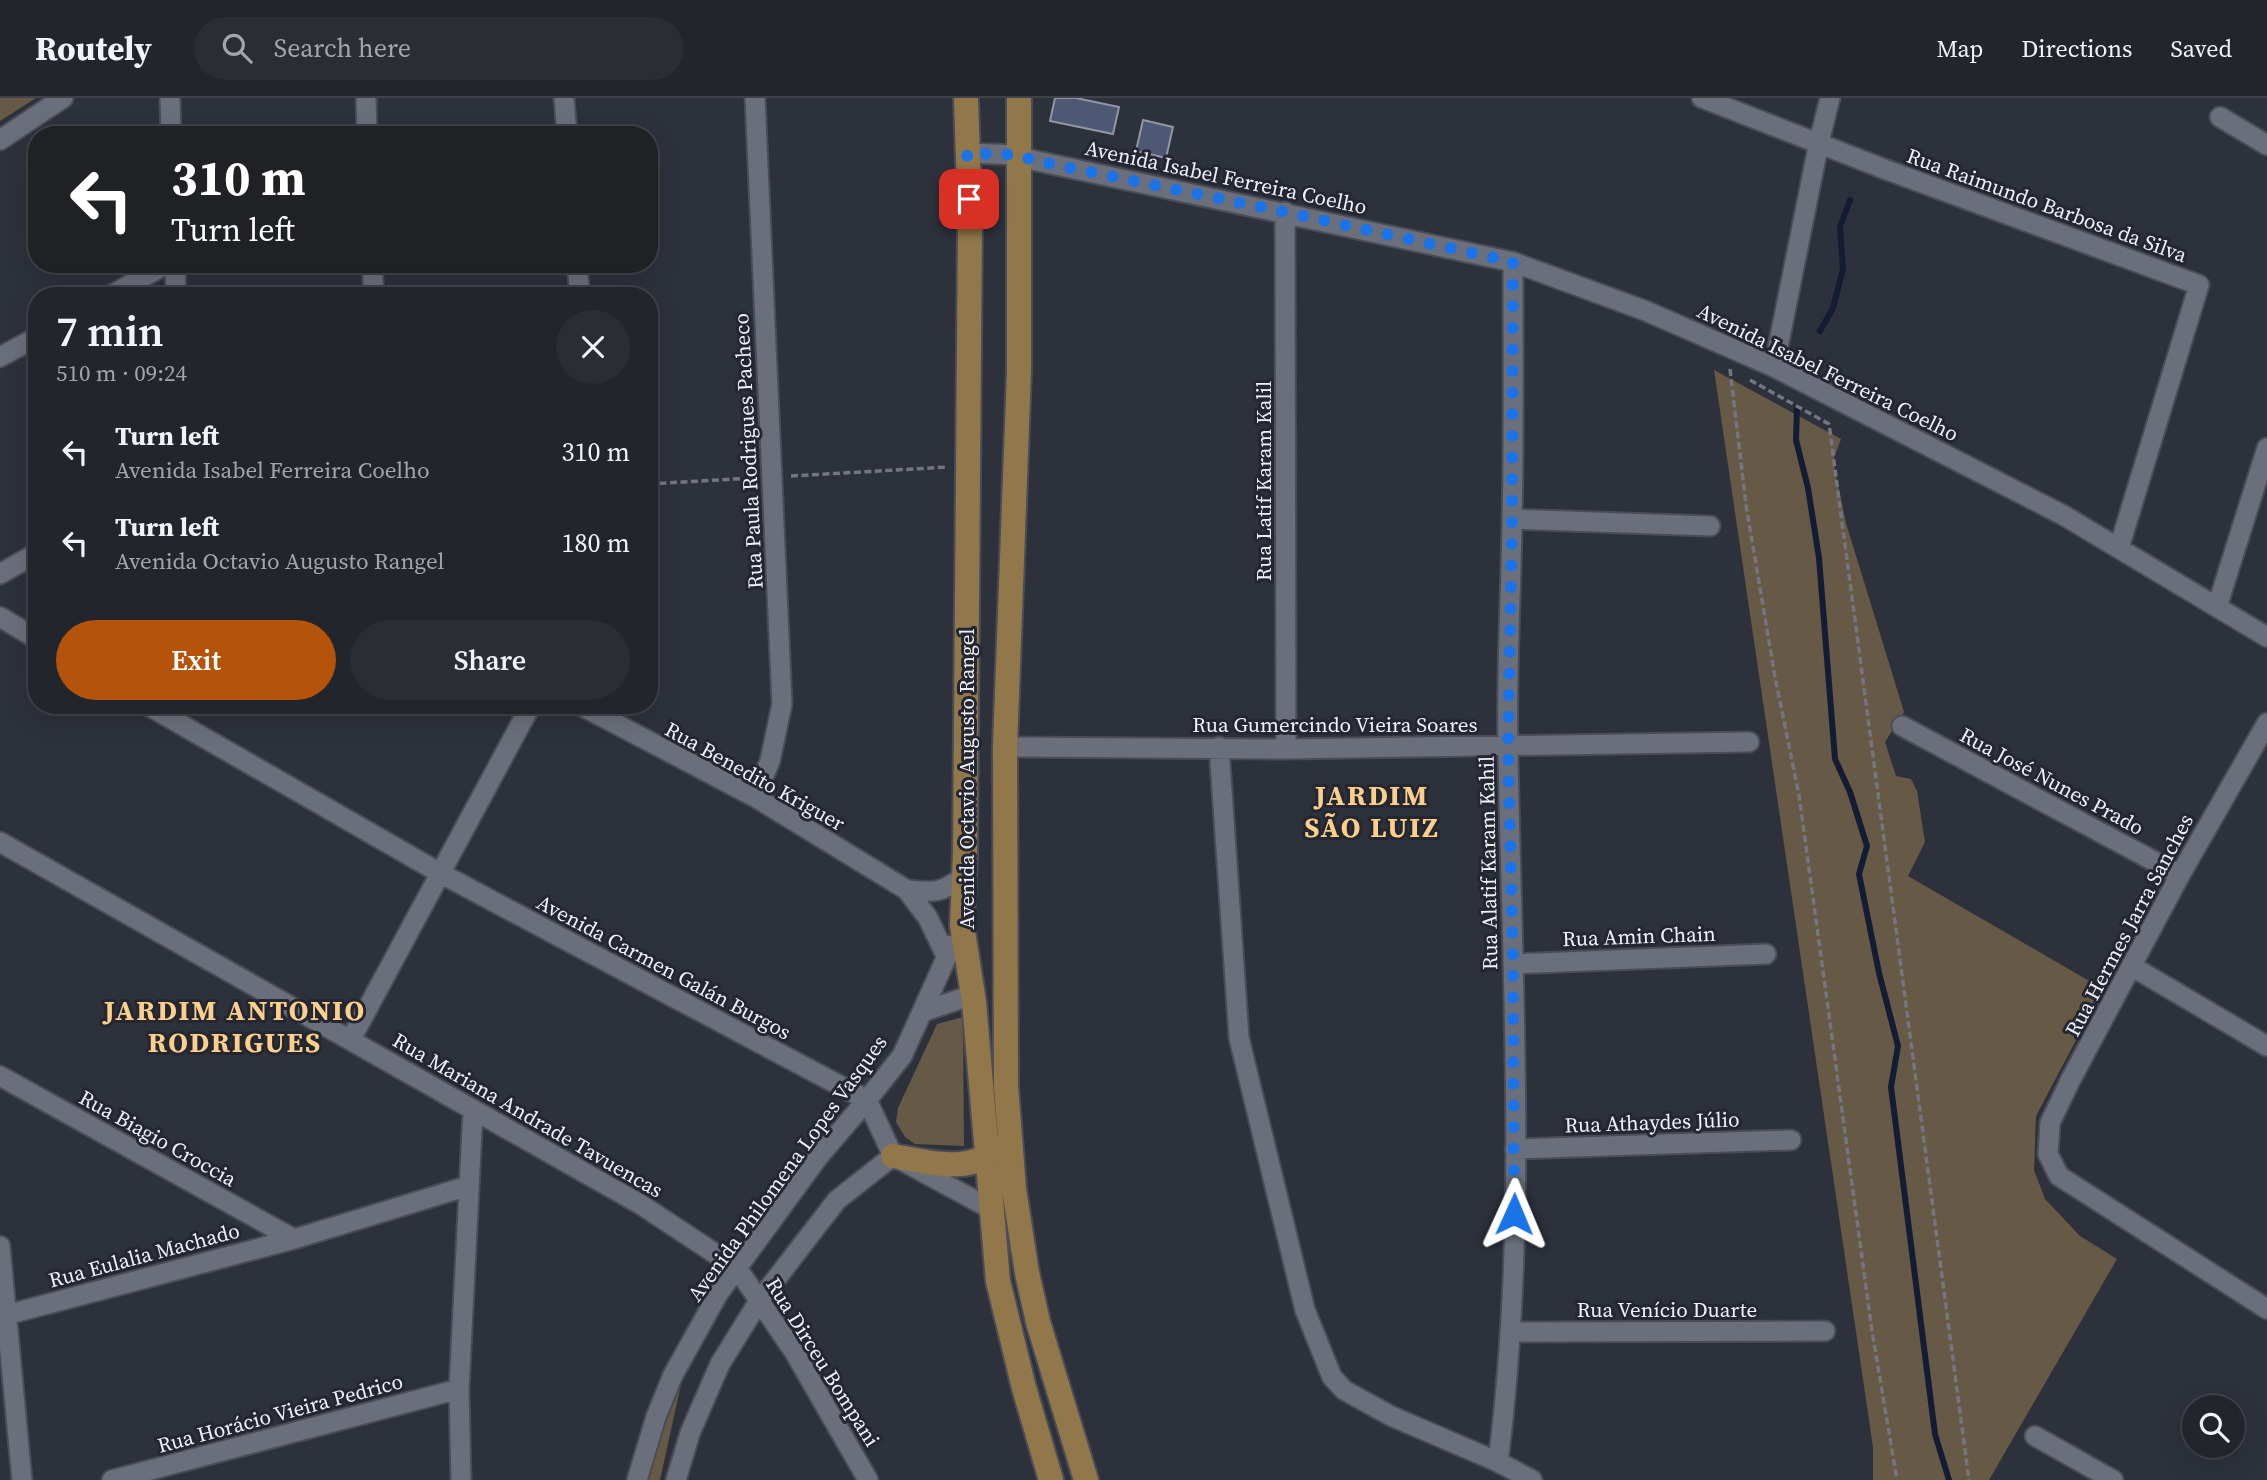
<!DOCTYPE html>
<html lang="en">
<head>
<meta charset="utf-8">
<style>
	:root { --surface:#22252c; --page:#2a2d34; --text:#f1f3f6; --muted:#a2a5a9; --line:#3f4248; --accent:#b45309 }
	body { margin:0; font-family:"Source Serif 4",serif; background:var(--page); color:var(--text); height:100vh; display:flex; flex-direction:column; font-size:26px; white-space:nowrap }
	* { box-sizing:border-box; margin:0 }
	p { font-size:23px; color:var(--muted) }
	.icon { flex:none; width:38px; height:38px; fill:none; stroke:currentColor; stroke-width:2; stroke-linecap:round; stroke-linejoin:round }
	.map { position:relative; flex:1; overflow:hidden }
	.side { position:absolute; left:28px; top:189px; width:630px; height:427px; display:flex; flex-direction:column; background:var(--surface); border-radius:28px; box-shadow:0 7px 28px #0002,0 0 0 2px var(--line) }
	.side>* { flex:none }
	.guide { position:absolute; left:28px; top:28px; width:630px; height:147px; border-radius:28px; box-shadow:0 7px 28px #0002,0 0 0 2px var(--line); background:#202124; color:#fff; overflow:hidden }
	.buttons { position:absolute; left:2182px; top:1297px; display:grid; gap:14px }
	.buttons a { display:grid; place-items:center; width:63px; height:63px; border-radius:50%; background:var(--surface); box-shadow:0 7px 28px #0002,0 0 0 2px var(--line); font-size:35px }
	.pin { position:absolute; display:grid; place-items:center; width:60px; height:60px; color:#fff; margin:-30px; border-radius:14px; box-shadow:0 4px 10px #0006 }
	.me { position:absolute; width:77px; margin:-38px; rotate:1deg; stroke-linejoin:round; filter:drop-shadow(0 0 5px #0008) }
	.turn { display:flex; align-items:center; gap:24px; height:147px; padding:0 28px; font-size:32px }
	.turn .icon { width:91px; height:91px; stroke-width:2.5 }
	.turn b { display:block; font-size:49px; line-height:60px }
	.round { display:grid; place-items:center; flex:none; width:74px; height:74px; border-radius:37px; background:var(--page) }
	.head { display:flex; align-items:center; justify-content:space-between; height:119px; padding:0 28px }
	h1 { font-size:42px; font-weight:600; line-height:52px }
	.button { display:flex; gap:14px; margin-top:auto; padding:14px 28px }
	.button a { flex:1; height:80px; border-radius:42px; background:var(--accent); color:#fff; font-size:28px; font-weight:600; line-height:80px; text-align:center }
	.button a+a { background:var(--page); color:var(--text) }
	ul { padding:0; list-style:none }
	li { display:flex; align-items:center; gap:21px; height:91px; padding:0 28px }
	li div { flex:1 }
	li b { display:block; font-size:26px }
	li em { font-style:normal }
	header { display:flex; align-items:center; gap:42px; box-sizing:border-box; height:98px; padding:0 35px; background:var(--surface); border-bottom:2px solid var(--line) }
	header strong { font-size:33px }
	nav { display:flex; gap:38px; margin-inline-start:auto; font-size:24px }
	.search { width:490px; height:63px; background:var(--page); display:flex; align-items:center; gap:18px; box-sizing:border-box; padding:0 24px; border-radius:38px; color:var(--muted); font-size:26px }
	.map>svg:first-child { display:block }
	.green { fill:#665946 }
	.lines { fill:none; stroke-linecap:round; stroke-linejoin:round }
	.stream { stroke:#141c34; stroke-width:6 }
	.building { fill:#4d5875; stroke:#9297a3; stroke-width:2 }
	.minor-casing { stroke:#4a4d55; stroke-width:23 }
	.major-casing { stroke:#4a4d55; stroke-width:28 }
	.path { stroke:#73767f; stroke-width:3.5; stroke-dasharray:7 3.5; stroke-linecap:butt }
	.minor { stroke:#6b6f7b; stroke-width:19 }
	.major { stroke:#91774a; stroke-width:24 }
	.route { stroke:#1a73e8; stroke-width:12; stroke-dasharray:0 21.6 }
	.labels { text-anchor:middle; dominant-baseline:central; stroke-width:6; stroke-linejoin:round; paint-order:stroke }
	.street-label { font-size:21px; fill:#eff1f8; stroke:#242731 }
	.district-label { font-size:28px; font-weight:bold; letter-spacing:2px; fill:#fcd08b; stroke:#242731 }
</style>
</head>
<body>
<header>
<strong>Routely</strong>
<div class="search"><svg class="icon" aria-label="search" viewBox="0 0 24 24"><circle cx="10" cy="10" r="6"/><path d="M15 15l6 6"/></svg>Search here</div>
<nav><a>Map</a><a>Directions</a><a>Saved</a></nav>
</header>
<div class="map">
<svg width="2267" height="1382" viewBox="0 0 2267 1382">
	<rect width="100%" height="100%" fill="#2d313b"/>
	<!-- green -->
	<path class="green" d="M0,0H36L0,23Z
		M1714,272L1841,341L1833,363L1846,425L1904,614L1885,644L1896,678L1911,681L1917,693L1925,744L1908,778L2103,891L2036,1018L2034,1072L2045,1101L2080,1138L2117,1161L1989,1382H1873V1349Z
		M963,919L964,1048L915,1046L905,1039L896,1024L898,1010L937,926Z
		M681,1286L660,1382H648L658,1344Z"/>
	<g class="lines">
		<!-- stream -->
		<path class="stream" d="M1820,233L1833,210L1843,171L1840,129L1850,102
			M1797,309L1796,342L1808,390L1819,460L1835,661L1850,694L1867,748L1859,776L1879,875L1898,948L1891,989L1935,1336L1949,1382"/>
	</g>
	<!-- building -->
	<path class="building" d="M1055,0H1076L1119,9L1113,36L1050,23Z
		M1143,22L1173,29L1166,60L1136,53Z"/>
	<g class="lines">
		<defs>
			<path id="minor" d="M170,0L171,37
				M366,0L367,37
				M564,0L567,37
				M755,0L782,606L770,663L755,699
				M1702,0L1887,72L2199,187L2119,450
				M2220,19L2267,47
				M0,42L63,0
				M967,55L1019,57L1032,62L1513,164L1646,213L1774,269L2063,417L2267,539
				M1285,114L1286,651
				M175,166L176,198
				M372,166L374,198
				M577,166L580,198
				M110,198L166,166
				M0,259L37,239
				M1774,269L1819,44L1830,0
				M1512,421L1710,428
				M0,476L37,455
				M2217,509L2267,350
				M0,519L37,541
				M147,607L440,775L867,1002L893,1058
				M580,607L755,699L907,792
				M2267,625L2180,777L2070,983L2050,1025L2048,1056L2059,1078L2267,1211
				M1902,628L2180,777
				M1005,649L1286,651L1749,644
				M1219,649L1239,940L1305,1212L1332,1279L1344,1292L1391,1318L1498,1364L1532,1382
				M0,744L640,1106L737,1170L795,1255L868,1382
				M946,858L928,820L907,792C934,795 942,795 964,778
				M1513,866L1766,856
				M2133,869L2267,948
				M922,914L952,847
				M351,941L531,607
				M0,978L294,1141
				M1515,1051L1791,1042
				M0,1148L22,1382
				M6,1217L294,1141L468,1088
				M1510,1234L1825,1233
				M2035,1338L2113,1382
				M1498,1364C1528,1129 1512,889 1508,653C1506,577 1511,500 1512,424C1514,337 1513,251 1513,164
				M112,1382L459,1291
				M461,1382L459,1291L473,1012
				M637,1382L656,1319L673,1277L718,1196L819,1058L867,1002L902,958L922,914L966,899L974,904
				M676,1382L690,1335L720,1266L759,1203L837,1102L893,1058L991,1111"/>
			<path id="major" d="M966,0L970,124L965,756L962,827L974,904L998,1183L1024,1290L1051,1382
				M1019,0V273L1005,649L1006,988L1014,1091L1027,1175L1038,1224L1086,1382
				M893,1058C926,1063 972,1078 996,1049"/>
		</defs>
		<!-- minor casing -->
		<use href="#minor" class="minor-casing"/>
		<!-- major casing -->
		<use href="#major" class="major-casing"/>
		<!-- path -->
		<path class="path" d="M1730,271L1746,407L1775,579L1799,697L1872,1233L1897,1382
			M1750,282L1829,326L1969,1382
			M791,378L948,369
			M649,386L752,380"/>
		<!-- minor -->
		<use href="#minor" class="minor"/>
		<!-- major -->
		<use href="#major" class="major"/>
	</g>
	<g class="lines">
		<!-- route -->
		<path class="route" d="M969,101L967,55L1019,57L1032,62L1285,114L1513,164L1512,421L1508,649L1513,866L1514,1116"/>
	</g>
	<g class="labels">
		<!-- street labels -->
		<g class="street-label">
			<text transform="translate(1226 79) rotate(12)">Avenida Isabel Ferreira Coelho</text>
			<text transform="translate(2047 107) rotate(20)">Rua Raimundo Barbosa da Silva</text>
			<text transform="translate(1828 274) rotate(26)">Avenida Isabel Ferreira Coelho</text>
			<text transform="translate(748 353) rotate(-93)">Rua Paula Rodrigues Pacheco</text>
			<text transform="translate(1263 383) rotate(-90)">Rua Latif Karam Kalil</text>
			<text x="1335" y="626">Rua Gumercindo Vieira Soares</text>
			<text transform="translate(755 678) rotate(29)">Rua Benedito Kriguer</text>
			<text transform="translate(966 681) rotate(-90)">Avenida Octavio Augusto Rangel</text>
			<text transform="translate(2052 683) rotate(28)">Rua José Nunes Prado</text>
			<text transform="translate(1488 765) rotate(-91)">Rua Alatif Karam Kahil</text>
			<text transform="translate(2129 827) rotate(-62)">Rua Hermes Jarra Sanches</text>
			<text transform="translate(1639 838) rotate(-2)">Rua Amin Chain</text>
			<text transform="translate(664 869) rotate(28)">Avenida Carmen Galán Burgos</text>
			<text transform="translate(528 1017) rotate(30)">Rua Mariana Andrade Tavuencas</text>
			<text transform="translate(1652 1024) rotate(-2)">Rua Athaydes Júlio</text>
			<text transform="translate(158 1040) rotate(29)">Rua Biagio Croccia</text>
			<text transform="translate(787 1070) rotate(-54)">Avenida Philomena Lopes Vasques</text>
			<text transform="translate(144 1157) rotate(-15)">Rua Eulalia Machado</text>
			<text x="1667" y="1211">Rua Venício Duarte</text>
			<text transform="translate(823 1264) rotate(58)">Rua Dirceu Bompani</text>
			<text transform="translate(280 1315) rotate(-15)">Rua Horácio Vieira Pedrico</text>
		</g>
		<!-- district labels -->
		<g class="district-label">
			<text x="1372" y="697">JARDIM<tspan x="1372" dy="32">SÃO LUIZ</tspan></text>
			<text x="235" y="912">JARDIM ANTONIO<tspan x="235" dy="32">RODRIGUES</tspan></text>
		</g>
	</g>
</svg>
<div class="buttons">
<a><svg class="icon" aria-label="search" viewBox="0 0 24 24"><circle cx="10" cy="10" r="6"/><path d="M15 15l6 6"/></svg></a>
</div>
<div class="pin" style="left:969px;top:101px;background:#d93025"><svg class="icon" aria-label="arrive" viewBox="0 0 24 24"><path d="M6 21V4h12l-3 4 3 4H6"/></svg></div>
<svg class="me" style="left:1514px;top:1116px" viewBox="-20 -20 40 40"><path d="M0-17L14 15 0 8-14 15z" fill="#1a73e8" stroke="#fff" stroke-width="4"/></svg>
<div class="guide">
<div class="turn"><svg class="icon" aria-label="left" viewBox="0 0 24 24"><path d="M17 20v-9H6M10 6l-5 5 5 5"/></svg><div><b>310 m</b>Turn left</div></div>
</div>
<section class="side">
<div class="head"><div><h1>7 min</h1><p>510 m · 09:24</p></div><a class="round"><svg class="icon" aria-label="close" viewBox="0 0 24 24"><path d="M6 6l12 12M18 6L6 18"/></svg></a></div>
<ul>
<li><svg class="icon" aria-label="left" viewBox="0 0 24 24"><path d="M17 20v-9H6M10 6l-5 5 5 5"/></svg><div><b>Turn left</b><p>Avenida Isabel Ferreira Coelho</p></div><em>310 m</em></li>
<li><svg class="icon" aria-label="left" viewBox="0 0 24 24"><path d="M17 20v-9H6M10 6l-5 5 5 5"/></svg><div><b>Turn left</b><p>Avenida Octavio Augusto Rangel</p></div><em>180 m</em></li>
</ul>
<div class="button"><a>Exit</a><a>Share</a></div>
</section>
</div>
</body>
</html>
